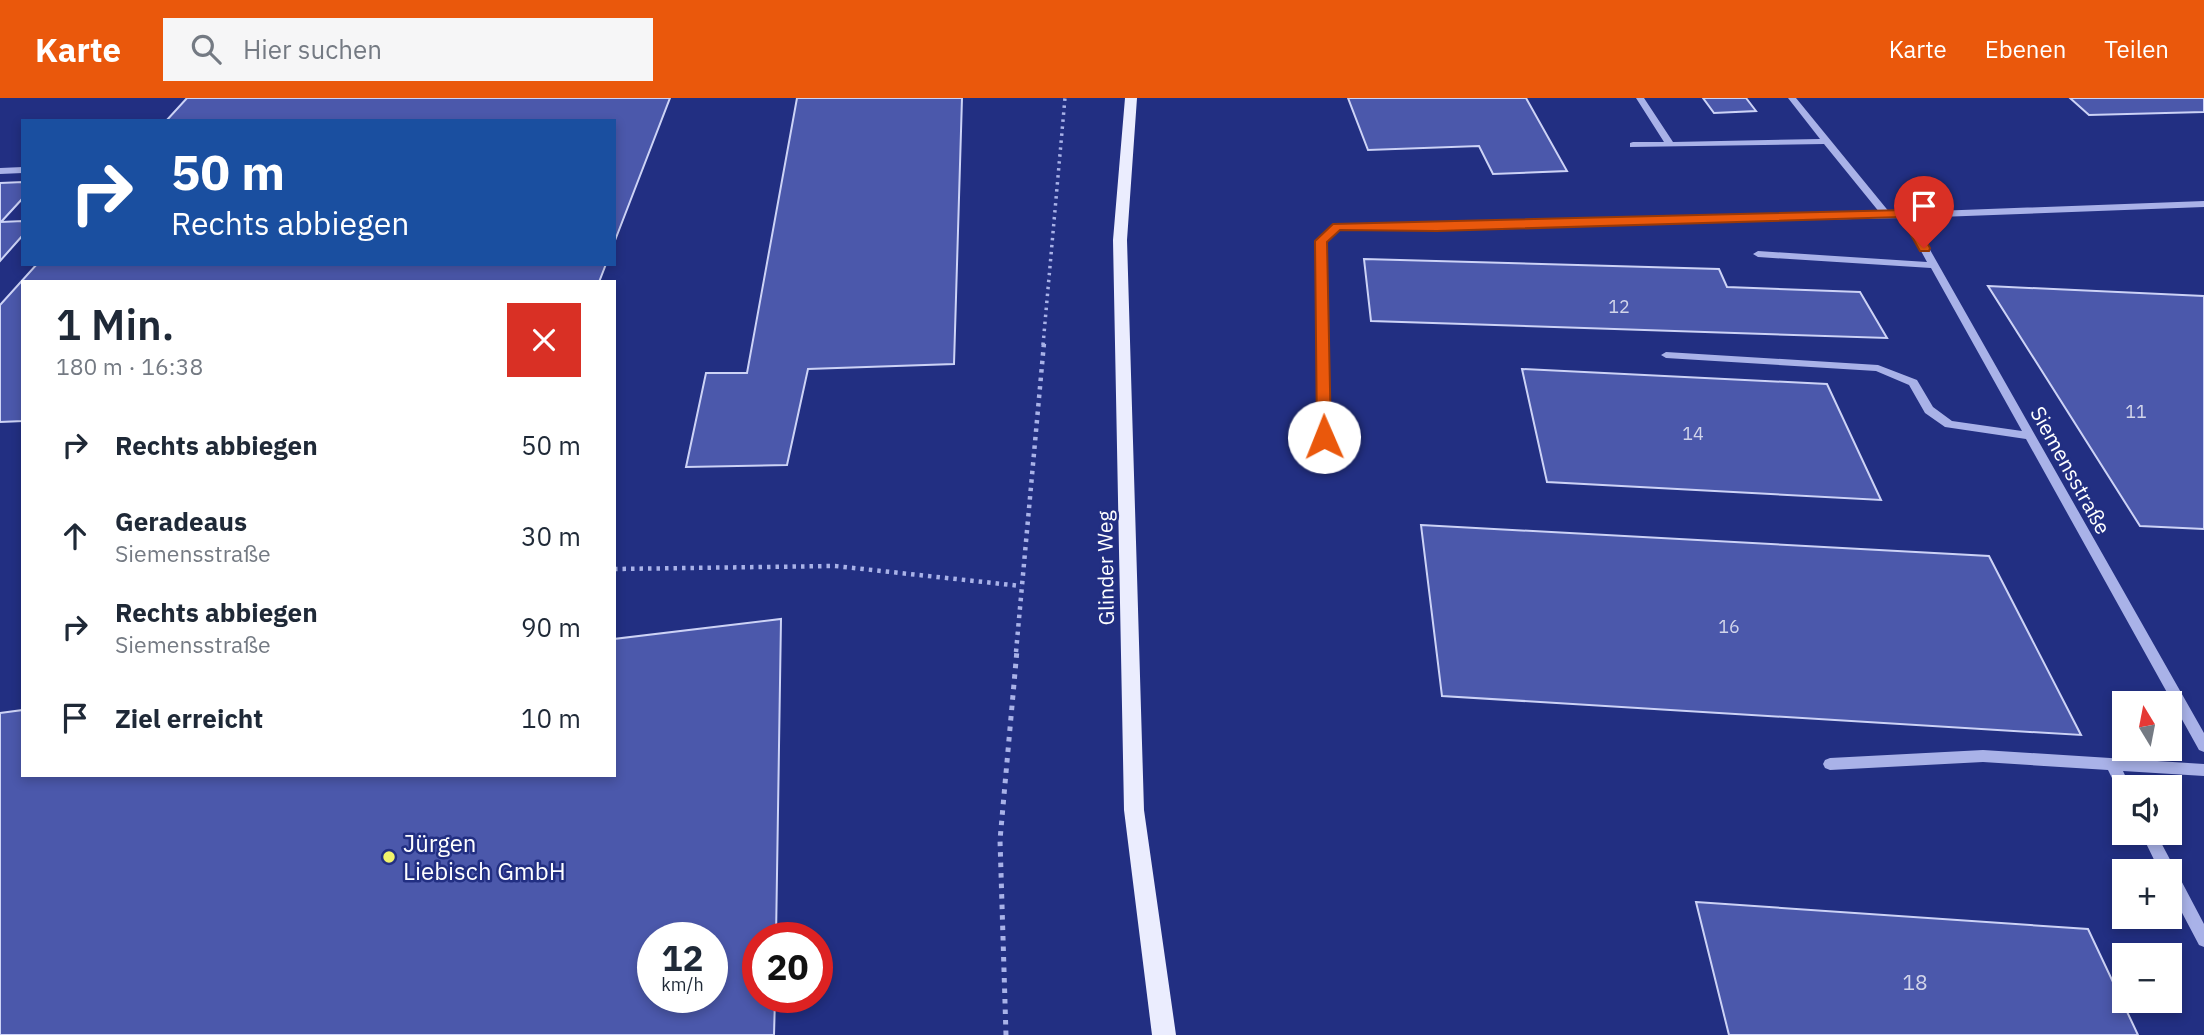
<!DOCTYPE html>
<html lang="de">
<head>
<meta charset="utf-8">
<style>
	:root { --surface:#fff; --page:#f6f6f7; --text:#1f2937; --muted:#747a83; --accent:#ea580c }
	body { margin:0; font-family:"IBM Plex Sans",sans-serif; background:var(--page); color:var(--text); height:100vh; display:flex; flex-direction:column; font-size:26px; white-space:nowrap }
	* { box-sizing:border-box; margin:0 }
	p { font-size:23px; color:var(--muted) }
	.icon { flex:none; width:38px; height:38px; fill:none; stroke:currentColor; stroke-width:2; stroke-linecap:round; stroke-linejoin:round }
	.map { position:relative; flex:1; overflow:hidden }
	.side { position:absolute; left:21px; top:182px; width:595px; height:497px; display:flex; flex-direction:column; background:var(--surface); border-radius:0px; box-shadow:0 4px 10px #0003 }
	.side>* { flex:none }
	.guide { position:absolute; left:21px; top:21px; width:595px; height:147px; border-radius:0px; box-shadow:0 4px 10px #0003; background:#1a4fa0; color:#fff; overflow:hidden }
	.needle { width:46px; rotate:350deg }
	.fabs { position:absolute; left:2112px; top:593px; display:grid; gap:14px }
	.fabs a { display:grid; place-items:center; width:70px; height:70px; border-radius:0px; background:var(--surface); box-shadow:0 4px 10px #0003; font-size:35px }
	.speed { position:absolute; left:637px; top:824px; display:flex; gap:14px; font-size:35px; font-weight:700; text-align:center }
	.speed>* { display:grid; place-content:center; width:91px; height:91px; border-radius:50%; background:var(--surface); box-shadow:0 4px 10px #0003; line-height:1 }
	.speed small { font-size:18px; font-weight:400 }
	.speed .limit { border:10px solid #d22; background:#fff; color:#111 }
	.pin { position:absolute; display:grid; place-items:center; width:60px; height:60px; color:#fff; margin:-72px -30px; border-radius:50% 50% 50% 0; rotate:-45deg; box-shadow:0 0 7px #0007 }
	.pin .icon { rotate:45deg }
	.me { position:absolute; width:77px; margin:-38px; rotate:359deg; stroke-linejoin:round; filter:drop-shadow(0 0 5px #0008) }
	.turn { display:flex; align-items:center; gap:24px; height:147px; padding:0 35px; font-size:32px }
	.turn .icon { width:91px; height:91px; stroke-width:2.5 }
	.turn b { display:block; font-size:49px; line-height:60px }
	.round { display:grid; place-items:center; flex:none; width:74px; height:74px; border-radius:0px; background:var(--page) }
	.summary { display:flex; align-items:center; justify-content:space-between; height:119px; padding:0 35px }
	h1 { font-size:42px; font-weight:600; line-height:52px }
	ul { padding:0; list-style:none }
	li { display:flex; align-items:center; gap:21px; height:91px; padding:0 35px }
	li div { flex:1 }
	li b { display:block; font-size:26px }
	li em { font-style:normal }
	header { display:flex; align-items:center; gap:42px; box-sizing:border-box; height:98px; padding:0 35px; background:var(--accent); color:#fff }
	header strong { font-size:33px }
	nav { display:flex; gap:38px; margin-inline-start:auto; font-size:24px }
	.search { width:490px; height:63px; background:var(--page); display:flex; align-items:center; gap:18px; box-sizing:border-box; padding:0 24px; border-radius:0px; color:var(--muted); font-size:26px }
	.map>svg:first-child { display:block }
	.building { fill:#4b58ab; stroke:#cdd3f6; stroke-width:2; fill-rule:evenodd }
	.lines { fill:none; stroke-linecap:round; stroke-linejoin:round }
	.path-far2 { stroke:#a9b2e8; stroke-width:3.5; stroke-dasharray:2.5 4.5; stroke-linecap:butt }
	.path-far1 { stroke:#a9b2e8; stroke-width:4.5; stroke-dasharray:3.5 5; stroke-linecap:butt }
	.path { stroke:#a9b2e8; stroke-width:5; stroke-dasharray:4.5 6; stroke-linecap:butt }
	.minor { fill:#a9b2e8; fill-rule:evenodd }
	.major { fill:#ebedfe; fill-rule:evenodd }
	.route { fill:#ea580c; stroke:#983908; stroke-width:2 }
	.poi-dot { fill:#f2f46b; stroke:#222f82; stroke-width:2.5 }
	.labels { text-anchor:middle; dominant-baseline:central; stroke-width:5; stroke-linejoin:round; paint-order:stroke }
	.number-label { font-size:18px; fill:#d2d5ea }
	.street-label { font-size:21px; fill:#fff; stroke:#222f82 }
	.near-number-label { font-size:21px; fill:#d2d5ea }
	.near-poi-label { font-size:24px; fill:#fff; stroke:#222f82; text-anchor:start }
</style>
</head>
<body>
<header>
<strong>Karte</strong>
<div class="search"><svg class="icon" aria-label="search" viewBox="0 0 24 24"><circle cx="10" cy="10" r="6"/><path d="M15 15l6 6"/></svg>Hier suchen</div>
<nav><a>Karte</a><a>Ebenen</a><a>Teilen</a></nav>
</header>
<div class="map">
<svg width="2204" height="937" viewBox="0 0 2204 937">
	<rect width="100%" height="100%" fill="#222f82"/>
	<!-- building -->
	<path class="building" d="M187,0H670L614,145V23H166Z
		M797,0H962L954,266L808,271L787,367L686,369L706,275H747Z
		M1348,0H1526L1567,73L1493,76L1479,48L1368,52Z
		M1703,0H1746L1756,13L1714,15Z
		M2070,0H2204V14L2089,17Z
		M23,84V100L1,124L23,123V137L0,163V85Z
		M1364,161L1719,171L1727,189L1860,194L1887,240L1371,223Z
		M37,166H606L599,184H23V323L0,324V207Z
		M1988,188L2204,198V431L2140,428Z
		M1522,271L1827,286L1881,402L1547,384Z
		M1421,427L1989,458L2081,637L1442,598Z
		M781,521L776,840H758V900H775L774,937H0V615L23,612V677H614V541ZM653,840H712V900H653Z
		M1696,804L2088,831L2138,937H1729Z"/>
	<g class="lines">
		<!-- path-far2 -->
		<path class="path-far2" d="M1043,247L1065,0"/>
		<!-- path-far1 -->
		<path class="path-far1" d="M614,471L835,468L1021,488
			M1016,554L1044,245"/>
		<!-- path -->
		<path class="path" d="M1006,937L1000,742L1017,552"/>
		<!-- minor -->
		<path class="minor" d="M1636,0H1644L1673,44L1820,41L1788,0H1796L1890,115H1901L1905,112L1909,114L2204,103V109L1912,120L2204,635V654L2199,652L2026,341L1945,329L1925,315L1909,287L1876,273L1666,260L1661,257L1666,254L1878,267L1917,282L1933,309L1952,323L2022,333L1931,170L1758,159L1753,156L1758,153L1927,164L1903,120L1339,131L1326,144L1330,339L1324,343L1320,342L1318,339L1316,143L1334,126L1880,115L1824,46L1630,49V45L1633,44H1664Z
			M23,69V75L0,76V70Z
			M1983,652L2204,666V678L2123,673L2131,690H2124V696L2119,694L2108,672L1983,664L1830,672L1825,670L1823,666L1825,662L1830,660Z
			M2141,735H2156L2204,826V849L2199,847L2170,792V774H2160Z"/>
		<!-- major -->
		<path class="major" d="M1125,0H1137L1127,142L1144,712L1176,937H1152L1124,712L1113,142Z"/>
	</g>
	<!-- route -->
	<path class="route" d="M1905,112L1911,116L1930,150L1929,153H1920L1901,119L1437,133L1340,132L1327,144L1331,339L1324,344L1317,339L1315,143L1333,126Z"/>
	<!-- markers -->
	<circle class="poi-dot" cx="389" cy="759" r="7"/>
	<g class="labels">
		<!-- number labels -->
		<g class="number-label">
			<text x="1619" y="208">12</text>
			<text x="2136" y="313">11</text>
			<text x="1693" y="335">14</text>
			<text x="1729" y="528">16</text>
		</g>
		<!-- street labels -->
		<g class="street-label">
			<text transform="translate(2071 372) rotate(61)">Siemensstraße</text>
			<text transform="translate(1105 470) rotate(-91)">Glinder Weg</text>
		</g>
		<!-- near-number labels -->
		<g class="near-number-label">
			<text x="1915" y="884">18</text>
		</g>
		<!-- near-poi labels -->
		<g class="near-poi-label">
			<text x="403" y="745">Jürgen<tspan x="403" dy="28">Liebisch GmbH</tspan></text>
		</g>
	</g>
</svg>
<div class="fabs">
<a><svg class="needle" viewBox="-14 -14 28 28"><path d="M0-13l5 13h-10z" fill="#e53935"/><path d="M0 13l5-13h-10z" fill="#747a83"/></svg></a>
<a><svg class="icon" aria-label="sound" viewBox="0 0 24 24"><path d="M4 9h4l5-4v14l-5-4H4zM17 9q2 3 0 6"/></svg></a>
<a>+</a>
<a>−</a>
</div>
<div class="speed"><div>12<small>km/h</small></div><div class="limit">20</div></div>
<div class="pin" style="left:1924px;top:150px;background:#d93025"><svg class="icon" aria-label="arrive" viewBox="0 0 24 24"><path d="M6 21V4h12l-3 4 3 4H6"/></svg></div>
<svg class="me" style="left:1324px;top:339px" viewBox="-20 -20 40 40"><circle r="19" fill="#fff"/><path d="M0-13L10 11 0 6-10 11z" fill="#ea580c"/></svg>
<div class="guide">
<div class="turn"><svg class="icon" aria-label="right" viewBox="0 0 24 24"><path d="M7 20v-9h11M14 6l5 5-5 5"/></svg><div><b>50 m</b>Rechts abbiegen</div></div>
</div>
<section class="side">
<div class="summary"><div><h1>1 Min.</h1><p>180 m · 16:38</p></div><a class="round" style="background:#d93025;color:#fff"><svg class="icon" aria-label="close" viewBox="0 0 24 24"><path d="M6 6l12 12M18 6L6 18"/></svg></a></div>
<ul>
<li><svg class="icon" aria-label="right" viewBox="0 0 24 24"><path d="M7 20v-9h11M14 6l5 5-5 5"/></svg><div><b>Rechts abbiegen</b></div><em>50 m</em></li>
<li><svg class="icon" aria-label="ahead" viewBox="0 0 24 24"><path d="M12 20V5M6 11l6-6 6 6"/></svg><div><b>Geradeaus</b><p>Siemensstraße</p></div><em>30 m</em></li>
<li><svg class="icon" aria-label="right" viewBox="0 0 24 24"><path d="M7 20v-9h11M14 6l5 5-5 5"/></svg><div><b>Rechts abbiegen</b><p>Siemensstraße</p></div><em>90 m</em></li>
<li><svg class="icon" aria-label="arrive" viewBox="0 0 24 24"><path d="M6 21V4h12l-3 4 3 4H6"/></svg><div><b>Ziel erreicht</b></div><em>10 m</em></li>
</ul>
</section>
</div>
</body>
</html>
